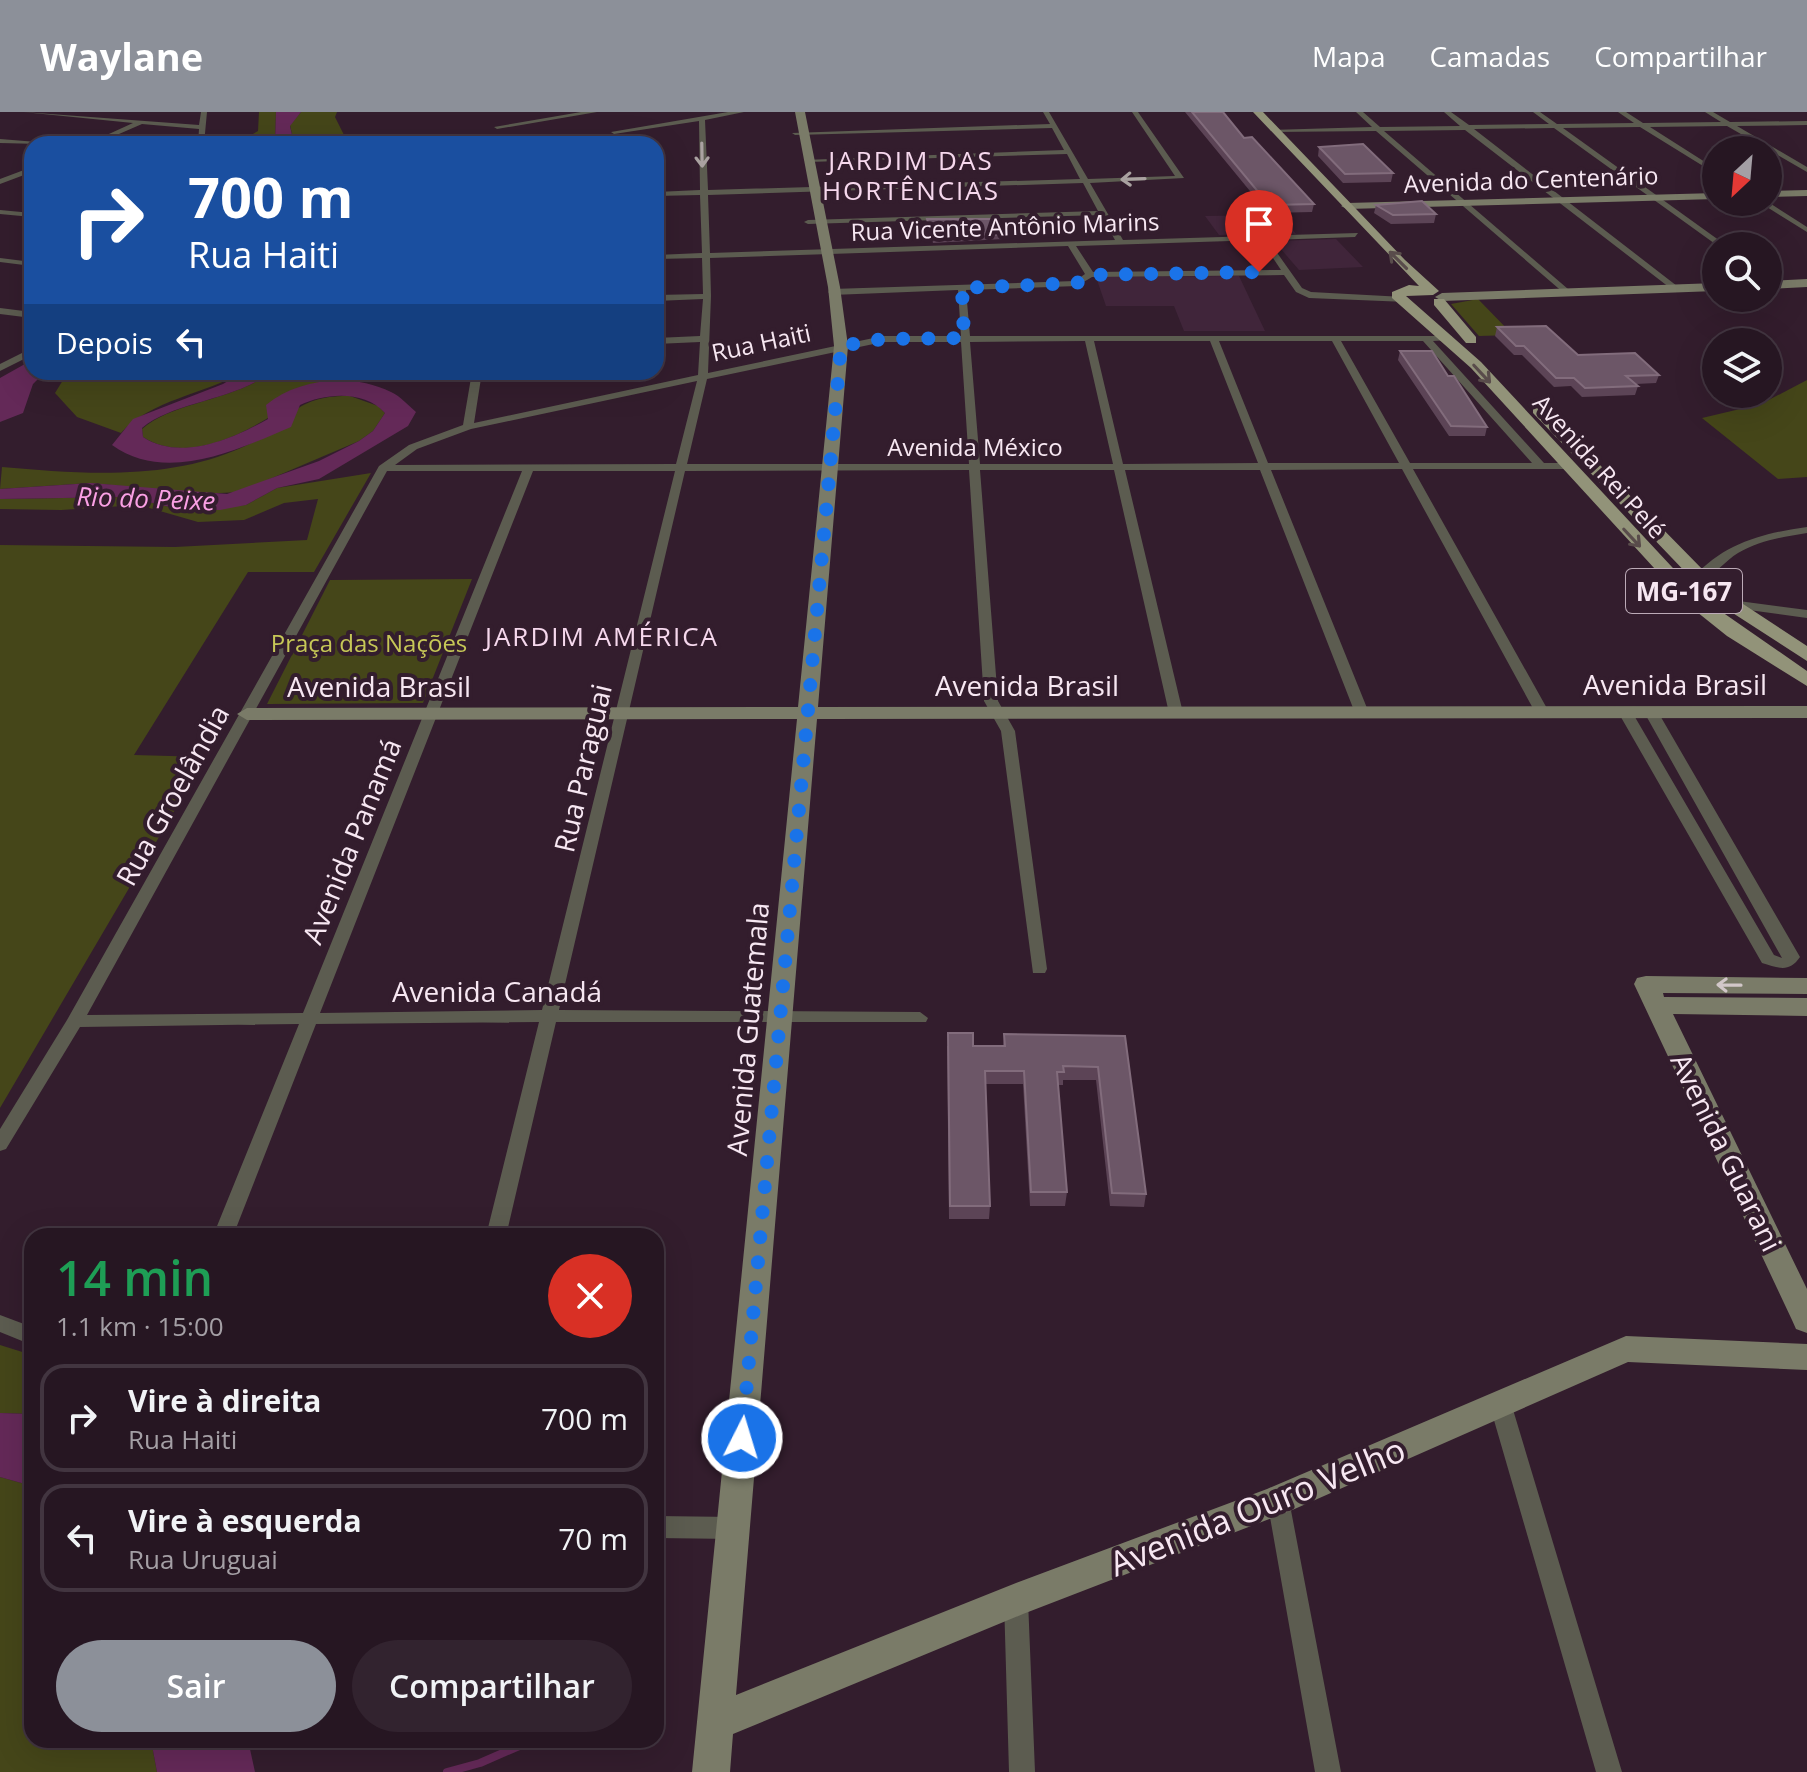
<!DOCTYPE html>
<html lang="pt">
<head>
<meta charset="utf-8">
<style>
	:root { --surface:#261622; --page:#32232f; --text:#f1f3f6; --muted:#a49fa5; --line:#423540; --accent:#8c9099 }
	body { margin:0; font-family:"Open Sans",sans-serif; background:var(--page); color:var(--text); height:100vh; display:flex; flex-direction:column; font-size:30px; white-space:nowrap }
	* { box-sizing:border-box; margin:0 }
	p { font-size:26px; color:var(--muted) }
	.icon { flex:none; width:44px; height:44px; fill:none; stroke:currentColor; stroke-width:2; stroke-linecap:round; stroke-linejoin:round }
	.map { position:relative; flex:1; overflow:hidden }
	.details { position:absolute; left:24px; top:1116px; width:640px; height:520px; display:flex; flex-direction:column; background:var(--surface); border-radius:24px; box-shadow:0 8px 32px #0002,0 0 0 2px var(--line) }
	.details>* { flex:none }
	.hud { position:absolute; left:24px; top:24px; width:640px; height:244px; border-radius:24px; box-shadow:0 8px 32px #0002,0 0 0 2px var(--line); background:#1a4fa0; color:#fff; overflow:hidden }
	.needle { width:52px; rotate:206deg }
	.fabs { position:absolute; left:1702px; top:24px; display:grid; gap:16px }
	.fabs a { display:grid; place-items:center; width:80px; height:80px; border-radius:50%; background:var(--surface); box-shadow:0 8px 32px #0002,0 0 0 2px var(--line); font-size:40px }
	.pin { position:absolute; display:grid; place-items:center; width:68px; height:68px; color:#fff; margin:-82px -34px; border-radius:50% 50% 50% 0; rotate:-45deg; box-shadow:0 0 8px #0007 }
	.pin .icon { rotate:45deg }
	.me { position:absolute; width:88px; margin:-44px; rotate:5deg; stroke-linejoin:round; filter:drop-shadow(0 0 6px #0008) }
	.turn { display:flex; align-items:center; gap:28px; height:168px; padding:0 32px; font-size:36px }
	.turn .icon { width:104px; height:104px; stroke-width:2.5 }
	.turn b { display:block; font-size:56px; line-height:68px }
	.then { display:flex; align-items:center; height:76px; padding:0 32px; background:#0003; gap:16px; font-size:30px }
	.round { display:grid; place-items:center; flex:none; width:84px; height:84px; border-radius:42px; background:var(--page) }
	.overview { display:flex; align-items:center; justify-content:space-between; height:136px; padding:0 32px }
	h1 { font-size:48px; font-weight:600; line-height:60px; color:#1e9e55 }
	.cta { display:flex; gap:16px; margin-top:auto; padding:16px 32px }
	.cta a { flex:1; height:92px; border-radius:48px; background:var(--accent); color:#fff; font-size:32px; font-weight:600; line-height:92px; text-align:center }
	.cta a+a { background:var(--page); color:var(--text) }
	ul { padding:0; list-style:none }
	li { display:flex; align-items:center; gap:24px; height:108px; margin:0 16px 12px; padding:0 16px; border:4px solid var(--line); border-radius:24px }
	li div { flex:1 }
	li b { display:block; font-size:30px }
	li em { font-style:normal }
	header { display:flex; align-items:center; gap:48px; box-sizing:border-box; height:112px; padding:0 40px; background:var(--accent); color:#fff }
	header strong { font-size:38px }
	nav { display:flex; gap:44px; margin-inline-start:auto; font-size:28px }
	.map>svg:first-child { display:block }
	.built { fill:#40253a }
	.green { fill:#454619 }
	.water { fill:#642958 }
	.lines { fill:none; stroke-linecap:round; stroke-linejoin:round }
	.stream { stroke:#642958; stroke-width:8 }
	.street { fill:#5c5c50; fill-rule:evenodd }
	.secondary { fill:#7a7b68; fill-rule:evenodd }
	.primary { fill:#929379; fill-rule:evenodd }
	.wall { fill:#5c4456 }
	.building { fill:#6c5667; stroke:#826c7c; stroke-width:2 }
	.oneway { stroke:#aaa2a1 }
	.oneway2 { stroke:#594c4b }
	.oneway3 { stroke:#d2c7c9 }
	.route { stroke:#1a73e8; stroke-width:14; stroke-dasharray:0 25.2 }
	.labels { text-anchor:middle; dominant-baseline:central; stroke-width:8; stroke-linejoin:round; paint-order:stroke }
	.far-street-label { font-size:24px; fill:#f7e7f2; stroke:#331d2d }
	.far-park-label { font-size:24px; fill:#c6c757; stroke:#331d2d }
	.far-neighbourhood-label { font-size:26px; letter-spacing:2px; fill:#f6d8ed; stroke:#331d2d }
	.far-water-label { font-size:26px; font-style:italic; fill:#faa0e4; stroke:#331d2d }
	.shield { fill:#331d2d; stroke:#bcaab7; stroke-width:2 }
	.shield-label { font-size:26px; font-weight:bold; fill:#f7e7f2 }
	.street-label { font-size:28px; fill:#f7e7f2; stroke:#331d2d }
	.near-street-label { font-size:34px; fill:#f7e7f2; stroke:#331d2d }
</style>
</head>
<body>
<header>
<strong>Waylane</strong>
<nav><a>Mapa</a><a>Camadas</a><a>Compartilhar</a></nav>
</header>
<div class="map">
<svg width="1807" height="1660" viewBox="0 0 1807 1660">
	<rect width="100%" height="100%" fill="#331d2d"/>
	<!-- built -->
	<path class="built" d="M1281,103L1296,122L1264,119V122L1219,123L1205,104Z
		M1336,127L1363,155L1299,158L1274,129Z
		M1239,164L1265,219H1184L1174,194H1106L1096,165Z"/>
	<!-- green -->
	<path class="green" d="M259,0H276L275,32H235L258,19Z
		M301,0H337L335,5L345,25L421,32H294L290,13Z
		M1478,187L1513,223L1479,224L1451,192Z
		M68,260H243C205,282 150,288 121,321L77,305L55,281Z
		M271,260H349L334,269H324C278,300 200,361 143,325L142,317C174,289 234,289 271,260Z
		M1807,268V365L1778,367L1702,306L1761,292Z
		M350,284L378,294L385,301L373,319L359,329L239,380L202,382L91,371L0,377L2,355C81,362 169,369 243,335C289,314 289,283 350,284Z
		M371,361L314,460H248L134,643L206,645L0,996V433L175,435L307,428L318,387L284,391L244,408L198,410L139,393L61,398L0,397V387L126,385L179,397L246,393L277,376Z
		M472,467L423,591L267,592L330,468Z
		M0,1233L32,1243V1302L0,1301Z
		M0,1365L32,1374V1628H151L157,1660H0Z"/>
	<!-- water -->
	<path class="water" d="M276,0H301L290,14L294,32H275Z
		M32,248V260H45L33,272L23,301L0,310V266Z
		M243,260H271C234,289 174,289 142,316L143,325C181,350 234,326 268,307L266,293C299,266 352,261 391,280C400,284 408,293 416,300L408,314L319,367L277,376L246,393L220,398L179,397L126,385L0,387V377L91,371L227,382L319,349L359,329L373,319L385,301C364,278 326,281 300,293L291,315C237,338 166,372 112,333L133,307L223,272Z
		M0,1301L32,1302V1374L0,1365Z
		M151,1628H248L255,1660H157Z"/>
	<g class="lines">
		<!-- stream -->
		<path class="stream" d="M447,1660L480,1651L533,1628"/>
		<!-- street -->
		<path class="street" d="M23,0L199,13L201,0H207L204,32H198L199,17L142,12L96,32H87L133,11Z
			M581,0H597L497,17L494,15Z
			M728,0H744L705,8L708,78L1080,67L1067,42L808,50L804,48L1064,38L1052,16L795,23L792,21L1050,12L1043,0H1049L1088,67L1175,64L1132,0H1138L1184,66L1090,71L1123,128L1358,121L1355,125L1268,128L1302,176L1311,180L1404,185L1407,186V190L1309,186L1296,180L1284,163L1092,165L1077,174L966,178L970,224H1452V228L1433,229L1544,351H1566L1571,354L1566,357H1413L1549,600L1547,603H1537L1535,600L1402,357L1271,358L1369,601L1362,605L1355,601L1260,358H1125L1183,601L1176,605L1169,601L1114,358H980L998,589L1015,619L1047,857L1045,861H1033L1001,619L984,589L969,358L685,359L559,898L920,900L928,906L926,910H556L506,1124H486L539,910L316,912L233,1124H213L299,912L80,915L6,1037L0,1039V1017L67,908L379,354L409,333L463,313L472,260H482L474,311L698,263L700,230L656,232V226L700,224L703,187L656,189V183L703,182L702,146L656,147V143L702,141L700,83L656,84V80L700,78L699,9L614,22L611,20ZM1083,71L1098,99L808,108L804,110L808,112L1101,103L1115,128L710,141L708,83ZM1261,128L1281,158L1093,160L1076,134ZM1068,134L1085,162L1075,169L832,177L828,180L832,183L958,178L961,224H883L708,261L711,184L710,146ZM1085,229L1113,352H980L970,230ZM1094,229H1210L1258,351L1123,352ZM1219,229H1332L1399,351H1268ZM1341,229H1423L1532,351H1410ZM883,230H961L969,352H687L707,267ZM697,269L676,352L395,353L417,337L471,317ZM387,359H522L303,901L87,903ZM533,359H675L542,898L320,901Z
			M1356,0H1363L1380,15L1460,14L1444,0H1451L1469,13L1549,12L1533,0H1540L1557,12L1634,11L1618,0H1626L1643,11L1721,10L1705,0H1713L1730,10L1807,9V13L1737,14L1807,55V60L1727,14L1650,15L1716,57V62L1640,15L1563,16L1727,134H1718L1554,16L1474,17L1677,174V178L1674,179L1465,18L1384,19L1568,177L1569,179L1565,182L1376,19L1273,20L1270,18L1372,15Z
			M0,27L37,30L40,32L0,31Z
			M32,55V60L0,72V67Z
			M1759,90H1768L1807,115V120Z
			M0,98L32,101V105L0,102Z
			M0,146L32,150V154L0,150Z
			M0,196L32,200V206L0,202Z
			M32,236V243L0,259V252Z
			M1807,415V421C1783,425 1760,428 1738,441C1726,448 1710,469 1696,468L1694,465C1724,431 1764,421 1807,415Z
			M1731,488L1807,498V506L1727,495V489Z
			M1625,596L1632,600L1774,843L1782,846L1644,600L1651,596L1658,600L1800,845C1789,861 1779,856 1762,851L1618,600Z
			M0,1203L32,1215V1233L0,1220Z
			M1500,1282L1508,1284L1511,1291L1622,1660H1596L1489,1291L1492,1284Z
			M1278,1378L1286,1381L1289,1388L1341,1660H1315L1267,1388L1270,1381Z
			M656,1404L734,1405L742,1409L745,1416L742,1423L734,1427L656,1426Z
			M1016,1477L1024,1480L1028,1488L1035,1660H1009L1004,1488L1008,1480Z"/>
		<!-- secondary -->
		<path class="secondary" d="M795,0H805L840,175L848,234L818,595L1807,594V606L817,607L736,1583L1016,1471L1267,1377L1626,1224L1807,1232V1258L1628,1250L1290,1399L1023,1502L733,1622L730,1660H692L797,607L247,608L237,602L247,596L798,595L834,234L828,175Z
			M1807,78V84L1768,85V79Z
			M1716,81V87L1347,97L1341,94L1347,91Z
			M1807,167V175L1768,177V169Z
			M1716,171V179L1442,189L1435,185L1442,181Z
			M1646,864L1807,866V882L1663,881L1664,885L1807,886V904L1673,902L1807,1177V1221L1796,1217L1792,1208L1634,872L1637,866Z"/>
		<!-- primary -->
		<path class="primary" d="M1253,0H1263L1405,148L1439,179L1433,183L1406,184L1481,250L1699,484L1807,559V574L1727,524L1687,492L1471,256L1392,186V180L1409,173L1419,174Z
			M1434,187H1444L1476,225V231H1466L1434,193Z
			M1533,295H1543L1706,461L1737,488L1807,534V549L1725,496L1694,469L1533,301Z"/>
	</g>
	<!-- wall -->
	<path class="wall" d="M1185,0H1223L1244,26L1314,92L1312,100L1268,101Z
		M1319,35L1393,61L1391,70L1343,71L1318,44Z
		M1376,93L1436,102L1434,111L1391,112L1374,101Z
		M927,107L1003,122V127L933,131L927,111Z
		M1497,215L1578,243L1659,263L1656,271L1636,272L1638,274L1635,283L1582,285L1571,274L1554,275L1522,243H1514L1495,224Z
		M1400,239L1448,264L1487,315L1485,324H1449L1398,248Z
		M1004,922L1125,924L1146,1082L1144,1095L1110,1094L1096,968H1063V973H1058L1067,1080L1065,1094H1030L1023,972H985L990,1094L989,1107H949L947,934H1003Z"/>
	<!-- building -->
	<path class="building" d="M1192,0H1223L1244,26L1252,25L1314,92L1269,93Z
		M1363,32L1393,61L1345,62L1319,35Z
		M1422,89L1436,102L1393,103L1376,93Z
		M927,107H997L1003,122L933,126Z
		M1546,214L1578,243L1635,241L1659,263L1626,264L1638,274L1585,276L1574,266H1556L1524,234H1516L1497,215Z
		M1400,239H1432L1448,264H1454L1487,315L1451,314Z
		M948,921H973V934H1005L1004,922L1125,924L1146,1082L1112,1081L1098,955L1063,954L1064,960H1057L1067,1080H1031L1024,959H985L990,1094H950Z"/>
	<!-- one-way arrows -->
	<defs><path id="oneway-shaft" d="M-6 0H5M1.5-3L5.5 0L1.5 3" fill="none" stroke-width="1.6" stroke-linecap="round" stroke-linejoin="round" transform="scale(2)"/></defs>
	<g class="oneway">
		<use href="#oneway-shaft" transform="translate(702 43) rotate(89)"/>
		<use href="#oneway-shaft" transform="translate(1133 67) rotate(178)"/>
	</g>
	<g class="oneway2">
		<use href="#oneway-shaft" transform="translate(1398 148) rotate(-135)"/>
		<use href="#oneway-shaft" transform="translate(1482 262) rotate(47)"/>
		<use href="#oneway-shaft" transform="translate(1632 426) rotate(47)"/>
	</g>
	<use class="oneway3" href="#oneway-shaft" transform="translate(1729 873) rotate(-179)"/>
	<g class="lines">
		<!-- route -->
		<path class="route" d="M742,1326L841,234L883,227L964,226L962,176L1077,171L1090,163L1259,160"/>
	</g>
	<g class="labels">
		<!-- far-street labels -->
		<g class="far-street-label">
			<text transform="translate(1531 67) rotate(-2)">Avenida do Centenário</text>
			<text transform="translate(1005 114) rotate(-2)">Rua Vicente Antônio Marins</text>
			<text transform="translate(761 230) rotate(-12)">Rua Haiti</text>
			<text x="975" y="334">Avenida México</text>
			<text transform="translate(1600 354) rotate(48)">Avenida Rei Pelé</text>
		</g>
		<!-- far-park labels -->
		<g class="far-park-label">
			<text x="369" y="530">Praça das Nações</text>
		</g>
		<!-- far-neighbourhood labels -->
		<g class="far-neighbourhood-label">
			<text x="911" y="48">JARDIM DAS<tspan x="911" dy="30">HORTÊNCIAS</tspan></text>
			<text x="602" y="524">JARDIM AMÉRICA</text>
		</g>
		<!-- far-water labels -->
		<g class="far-water-label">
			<text transform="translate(146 386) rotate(2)">Rio do Peixe</text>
		</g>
		<!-- shield labels -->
		<rect class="shield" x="1626" y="457" width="116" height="44" rx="6"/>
		<g class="shield-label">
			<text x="1684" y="479">MG-167</text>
		</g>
		<!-- street labels -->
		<g class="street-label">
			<text x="1675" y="572">Avenida Brasil</text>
			<text x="1027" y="573">Avenida Brasil</text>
			<text x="379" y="574">Avenida Brasil</text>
			<text transform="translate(582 656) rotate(-77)">Rua Paraguai</text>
			<text transform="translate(172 683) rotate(-61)">Rua Groelândia</text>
			<text transform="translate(351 729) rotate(-68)">Avenida Panamá</text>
			<text x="497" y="879">Avenida Canadá</text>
			<text transform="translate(747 917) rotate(-85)">Avenida Guatemala</text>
			<text transform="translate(1727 1040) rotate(64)">Avenida Guarani</text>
		</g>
		<!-- near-street labels -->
		<g class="near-street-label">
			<text transform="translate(1257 1394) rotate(-22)">Avenida Ouro Velho</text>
		</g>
	</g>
</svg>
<div class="fabs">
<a><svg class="needle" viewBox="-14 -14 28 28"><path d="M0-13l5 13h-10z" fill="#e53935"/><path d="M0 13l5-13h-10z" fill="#a49fa5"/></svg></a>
<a><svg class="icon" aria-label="search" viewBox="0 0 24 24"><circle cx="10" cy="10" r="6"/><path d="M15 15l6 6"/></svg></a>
<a><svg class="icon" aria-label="layers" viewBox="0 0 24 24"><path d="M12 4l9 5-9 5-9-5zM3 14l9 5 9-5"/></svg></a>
</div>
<div class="pin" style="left:1259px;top:160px;background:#d93025"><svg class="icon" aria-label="arrive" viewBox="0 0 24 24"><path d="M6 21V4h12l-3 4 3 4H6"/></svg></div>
<svg class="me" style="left:742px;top:1326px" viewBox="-20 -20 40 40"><circle r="17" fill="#1a73e8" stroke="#fff" stroke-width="3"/><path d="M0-11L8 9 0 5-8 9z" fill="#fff"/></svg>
<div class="hud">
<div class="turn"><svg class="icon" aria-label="right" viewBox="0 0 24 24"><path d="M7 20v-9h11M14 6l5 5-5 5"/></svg><div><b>700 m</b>Rua Haiti</div></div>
<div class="then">Depois<svg class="icon" aria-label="left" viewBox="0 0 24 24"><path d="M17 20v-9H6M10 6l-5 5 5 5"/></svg></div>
</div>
<section class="details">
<div class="overview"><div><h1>14 min</h1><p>1.1 km · 15:00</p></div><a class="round" style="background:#d93025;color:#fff"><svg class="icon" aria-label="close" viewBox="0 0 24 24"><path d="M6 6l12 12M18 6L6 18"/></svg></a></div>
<ul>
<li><svg class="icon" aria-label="right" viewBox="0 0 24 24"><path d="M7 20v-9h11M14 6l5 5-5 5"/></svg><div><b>Vire à direita</b><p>Rua Haiti</p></div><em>700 m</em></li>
<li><svg class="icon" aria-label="left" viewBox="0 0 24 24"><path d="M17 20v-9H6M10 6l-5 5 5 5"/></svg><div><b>Vire à esquerda</b><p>Rua Uruguai</p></div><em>70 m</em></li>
</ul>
<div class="cta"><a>Sair</a><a>Compartilhar</a></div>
</section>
</div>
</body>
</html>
